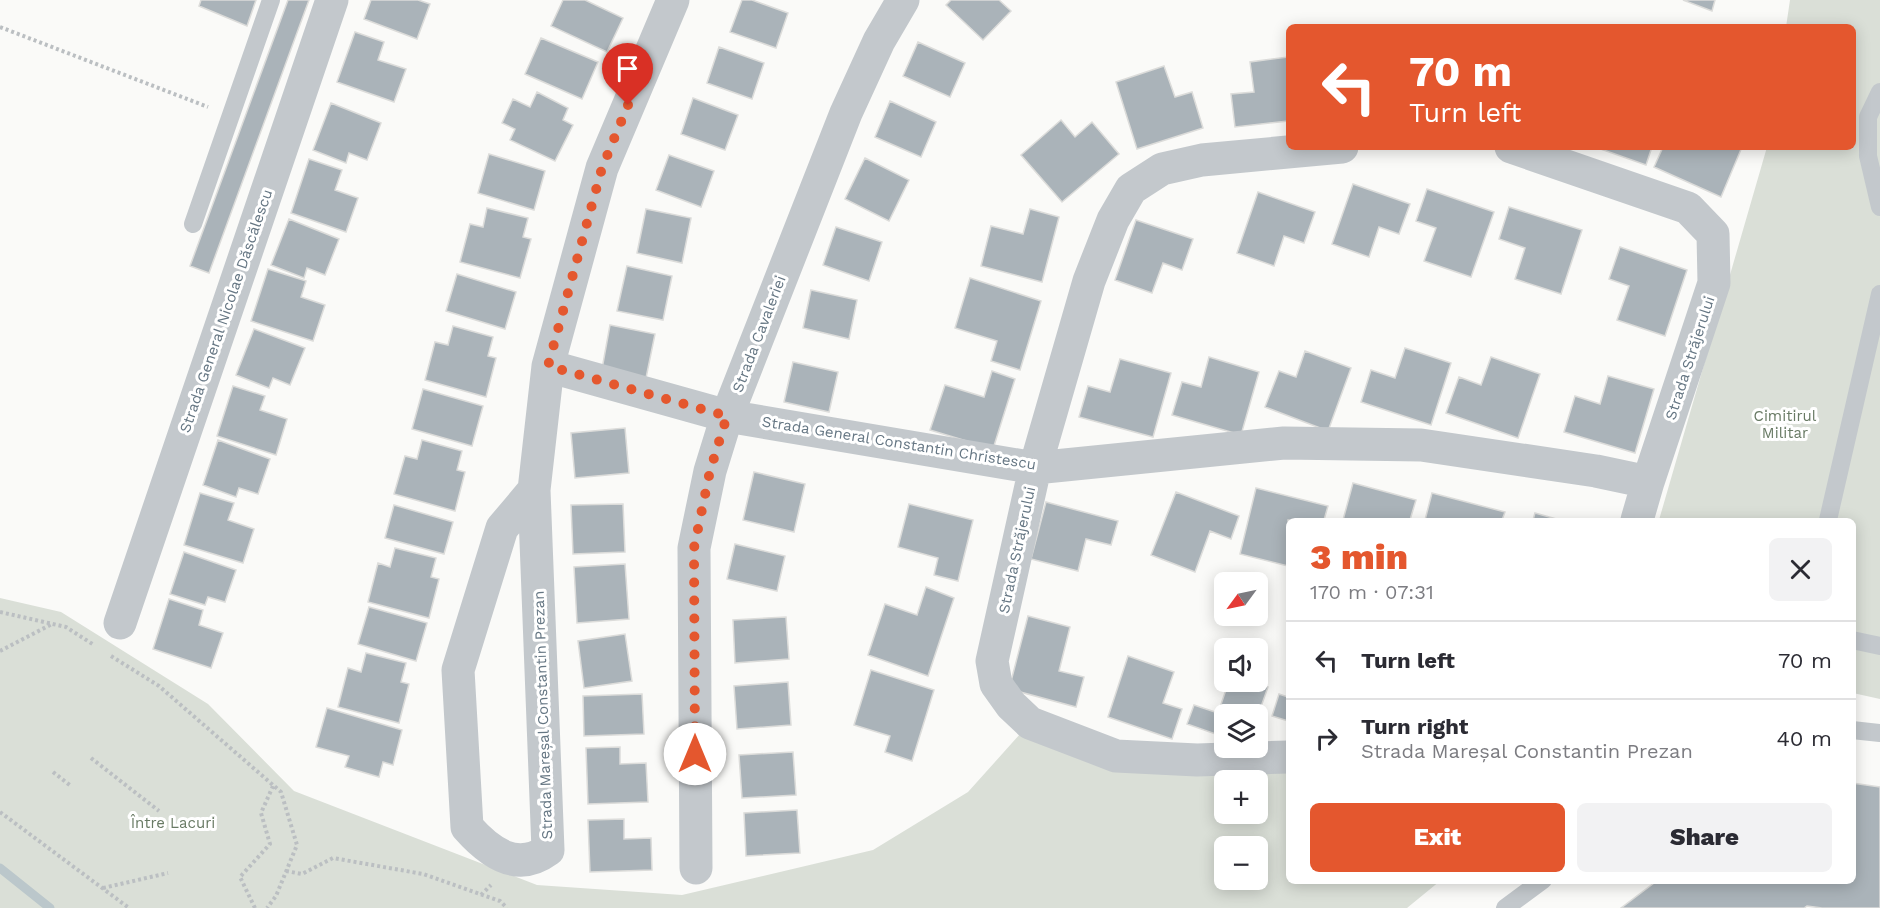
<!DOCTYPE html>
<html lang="en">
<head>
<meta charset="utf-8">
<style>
	:root { --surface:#fff; --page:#f2f2f3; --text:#2b2b33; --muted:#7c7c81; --line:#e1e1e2; --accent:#e4572e }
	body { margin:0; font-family:"Work Sans",sans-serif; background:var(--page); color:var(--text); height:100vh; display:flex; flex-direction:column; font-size:22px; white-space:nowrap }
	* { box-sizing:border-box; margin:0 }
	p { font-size:20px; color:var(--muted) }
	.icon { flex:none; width:33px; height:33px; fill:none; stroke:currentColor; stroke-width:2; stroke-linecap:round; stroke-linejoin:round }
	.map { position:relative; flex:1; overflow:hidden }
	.side { position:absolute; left:1286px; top:518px; width:570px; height:366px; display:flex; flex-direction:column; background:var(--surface); border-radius:9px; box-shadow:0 3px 15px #0003 }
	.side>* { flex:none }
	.hud { position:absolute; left:1286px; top:24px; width:570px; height:126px; border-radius:9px; box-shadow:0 3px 15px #0003; background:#e4572e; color:#fff; overflow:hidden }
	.needle { width:39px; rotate:237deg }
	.controls { position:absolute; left:1214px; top:572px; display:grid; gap:12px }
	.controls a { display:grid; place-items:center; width:54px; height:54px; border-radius:9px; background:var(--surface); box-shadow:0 3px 15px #0003; font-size:30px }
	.pin { position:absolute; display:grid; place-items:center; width:51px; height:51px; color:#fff; margin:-62px -26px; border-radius:50% 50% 50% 0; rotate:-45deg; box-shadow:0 0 6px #0007 }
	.pin .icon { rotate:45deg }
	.me { position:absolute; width:66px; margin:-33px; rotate:0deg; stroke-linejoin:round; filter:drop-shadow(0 0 4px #0008) }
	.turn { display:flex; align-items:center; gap:21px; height:126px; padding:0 24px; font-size:27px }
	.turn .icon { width:78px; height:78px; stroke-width:2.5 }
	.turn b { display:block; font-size:42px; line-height:51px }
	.round { display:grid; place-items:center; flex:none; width:63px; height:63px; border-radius:9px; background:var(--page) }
	.headline { display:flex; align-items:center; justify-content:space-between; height:102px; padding:0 24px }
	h1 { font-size:36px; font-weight:800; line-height:45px; color:var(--accent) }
	.primary-button { display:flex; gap:12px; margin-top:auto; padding:12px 24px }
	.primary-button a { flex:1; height:69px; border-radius:9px; background:var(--accent); color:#fff; font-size:24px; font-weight:800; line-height:69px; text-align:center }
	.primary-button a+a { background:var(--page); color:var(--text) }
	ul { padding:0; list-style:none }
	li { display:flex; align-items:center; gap:18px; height:78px; padding:0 24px; border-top:2px solid var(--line) }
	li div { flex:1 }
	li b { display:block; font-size:22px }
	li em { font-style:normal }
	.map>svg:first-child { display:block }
	.green { fill:#dadfd7; fill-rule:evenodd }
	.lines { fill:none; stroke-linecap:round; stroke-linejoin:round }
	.stream { stroke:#bbc7cb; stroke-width:9 }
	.building { fill:#aab3b9; stroke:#dcdcda; stroke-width:1.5 }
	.path { stroke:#bbbfc2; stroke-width:4; stroke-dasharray:3 3; stroke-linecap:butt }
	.lane { stroke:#c3c8cc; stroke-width:18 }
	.street { stroke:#c3c8cc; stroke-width:33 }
	.route { stroke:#e4572e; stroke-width:10; stroke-dasharray:0 18 }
	.labels { text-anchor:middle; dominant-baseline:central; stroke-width:6; stroke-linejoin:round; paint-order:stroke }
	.street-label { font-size:15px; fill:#657683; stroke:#fff }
	.park-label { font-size:15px; fill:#687a64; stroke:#fff }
</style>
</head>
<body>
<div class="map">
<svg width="1880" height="908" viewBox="0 0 1880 908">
	<rect width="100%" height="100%" fill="#fafaf8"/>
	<!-- green -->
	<path class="green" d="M1790,0H1880V699L1853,693L1852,520H1659L1767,147H1852V27H1786Z
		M0,598L61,612L208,704L294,791L537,885L682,895L873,850L968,792L1030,723L1116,756L1288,754V880L1440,881L1407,908H0ZM1224,780H1257V813H1224ZM1224,846H1257V879H1224Z"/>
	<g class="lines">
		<!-- stream -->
		<path class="stream" d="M0,868L50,908"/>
	</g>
	<!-- building -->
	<path class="building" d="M201,0H256L247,26L199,6Z
		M288,0H309L209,273L190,266Z
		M371,0H418L430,4L417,39L364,19Z
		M563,0H585L623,18L607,52L551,26Z
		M742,0H752L788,13L776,48L730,32Z
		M951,0H999L1011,11L983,40L946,5Z
		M1683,0H1715L1712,11Z
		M355,32L384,42L378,60L406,69L394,102L337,82Z
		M541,38L598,62L582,99L525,74Z
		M918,42L965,63L950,97L903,76Z
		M719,47L764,63L752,99L707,83Z
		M1288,57V121L1235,127L1231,94L1254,92L1250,62Z
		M1164,66L1175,97L1192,92L1203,128L1137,149L1116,82Z
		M537,92L568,108L563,120L573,125L555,161L510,140L515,129L502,123L513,99L530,107Z
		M693,98L738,115L725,150L681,134Z
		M890,101L936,122L921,157L875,137Z
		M331,103L381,123L367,160L349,153L346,163L313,150Z
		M1061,120L1075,137L1092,122L1119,154L1062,202L1021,155Z
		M1595,147H1652L1646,165Z
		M1663,147H1742L1721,197L1654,167Z
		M489,154L545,171L534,210L478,193Z
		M669,155L714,171L701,207L656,190Z
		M865,158L909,180L889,221L845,199Z
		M309,159L342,170L335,190L358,198L346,232L291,213Z
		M1353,184L1410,204L1399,234L1379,227L1369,257L1332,244Z
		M1427,189L1494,212L1471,277L1424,261L1436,228L1416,221Z
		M1258,192L1315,212L1304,243L1284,236L1274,266L1237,253Z
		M1509,207L1582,230L1561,294L1515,279L1525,248L1499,239Z
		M487,208L528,218L523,237L531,239L520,278L460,262L470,224L483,227Z
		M646,209L691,218L682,263L637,253Z
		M1030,209L1059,217L1042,282L981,266L991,226L1023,234Z
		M289,219L339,239L325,275L307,268L304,278L271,265Z
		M1136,220L1193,239L1182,270L1163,263L1152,293L1115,280Z
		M836,227L882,242L869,281L823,265Z
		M1620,247L1687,270L1665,336L1617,320L1629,286L1609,279Z
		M627,266L672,276L663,320L617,311Z
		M268,269L306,281L301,297L325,305L313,341L251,321Z
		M457,274L516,292L505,329L446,311Z
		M970,278L1041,301L1020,370L991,361L997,341L955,328Z
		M811,290L857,300L849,339L803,328Z
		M610,325L655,334L646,378L602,369Z
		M453,326L493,337L488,356L496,358L486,397L425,380L435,342L448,345Z
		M254,329L305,348L290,385L273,378L269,388L236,375Z
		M1405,348L1451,363L1431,425L1361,402L1371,370L1395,378Z
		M1305,351L1351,368L1328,431L1265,407L1279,371L1296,377Z
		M1209,357L1259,372L1241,435L1172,415L1182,382L1201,387Z
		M1491,357L1540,374L1518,438L1446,413L1459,377L1481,385Z
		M1120,359L1171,373L1153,437L1079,417L1088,386L1110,392Z
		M793,362L838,372L829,412L784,402Z
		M992,371L1015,379L993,449L930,430L945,385L984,397Z
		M1608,376L1654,389L1635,453L1564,432L1575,396L1600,404Z
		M233,386L265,396L260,410L287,419L276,455L217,436Z
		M423,389L483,406L472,446L412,429Z
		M625,428L629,473L575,478L571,433Z
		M218,440L270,459L258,494L239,488L236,497L203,485Z
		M422,440L462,451L457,470L465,472L455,511L394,494L405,456L417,459Z
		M754,472L805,484L794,532L743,520Z
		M1353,483L1416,500L1410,520H1343Z
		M1256,488L1328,506L1324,520H1288V566L1240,554Z
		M1176,492L1239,516L1231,539L1210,531L1195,572L1151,555Z
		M200,493L234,503L228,520L254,529L243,563L184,545Z
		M1432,493L1505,512L1502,520H1425Z
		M1046,502L1118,521L1111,545L1086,539L1078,571L1031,559Z
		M623,504L625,552L573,554L571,505Z
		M909,504L973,520L958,581L934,575L938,558L898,547Z
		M394,505L453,522L444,554L385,538Z
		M1535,513L1560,520H1533Z
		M735,544L785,556L777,591L727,579Z
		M395,548L436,558L431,577L439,579L429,618L368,602L378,563L390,567Z
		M184,552L236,570L225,602L208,597L205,605L170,594Z
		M625,564L629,619L577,623L574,567Z
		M926,587L954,598L928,676L868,655L885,604L917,615Z
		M169,599L203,610L199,625L223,633L211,668L153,649Z
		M369,607L427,623L416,661L358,644Z
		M1028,616L1070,627L1059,671L1084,677L1076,707L1009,689Z
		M786,617L789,659L735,663L733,620Z
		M625,634L632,681L584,688L578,641Z
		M366,653L406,663L401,682L409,684L399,723L338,707L348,668L361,672Z
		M1128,656L1174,672L1163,703L1182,709L1172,739L1108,717Z
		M871,670L934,690L912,761L885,752L890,736L854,725Z
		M1229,681H1250L1268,687L1257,718V714H1224V737L1187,724L1194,705L1218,713Z
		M788,682L791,725L737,729L734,686Z
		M642,694L644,734L584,736L583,696Z
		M1279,694L1288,697V721L1272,716Z
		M327,708L402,730L393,765L383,762L379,777L345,767L349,756L316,747Z
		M620,747V764L646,763L648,802L588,804L586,748Z
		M793,752L796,795L742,798L739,755Z
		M1852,783L1880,787V908H1822L1807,906L1804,908H1621L1658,880H1852Z
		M797,810L800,853L746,856L744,813Z
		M624,819V839L651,838L652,870L590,872L588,820Z"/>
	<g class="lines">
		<!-- path -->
		<path class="path" d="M0,27L208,107
			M0,612L66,627L94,645
			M0,651L52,624
			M111,656L159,686L281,792L297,845L276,896L267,908
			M91,758L159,811
			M53,772L71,786
			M0,812L129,908
			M286,871L302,874L333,858L423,874L500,901L507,908
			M103,888L168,873
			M481,895L491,885
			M255,908L240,877L270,844L261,813L273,786"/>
		<!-- lane -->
		<path class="lane" d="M1880,92L1868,117V156L1880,207
			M193,224L271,0
			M1828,520L1880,294
			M1852,640L1880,646
			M1852,730L1880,733
			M1505,908L1543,880"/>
		<!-- street -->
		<path class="street" d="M1511,147L1688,208L1713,234L1714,283L1648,482L1637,520
			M548,366L727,416L1035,468L1284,443L1421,445L1596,471L1648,482
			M534,490L502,528L458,670L467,827C489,852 517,873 548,850L534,490L548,366L602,168L673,0
			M120,623L332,0
			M1288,757L1197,760L1116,756L1030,723L1011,705L996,684L992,661L1035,468L1089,281L1113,220L1131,189L1162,169L1202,160L1342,147
			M696,868L694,548L710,471L727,416L846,113L879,41L903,0"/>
	</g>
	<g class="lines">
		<!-- route -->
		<path class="route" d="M628,105L602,168L548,366L727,416L710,471L694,548L695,754"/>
	</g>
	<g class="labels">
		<!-- street labels -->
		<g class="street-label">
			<text transform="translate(226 311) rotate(-71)">Strada General Nicolae Dăscălescu</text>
			<text transform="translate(759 334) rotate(-69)">Strada Cavaleriei</text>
			<text transform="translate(1690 358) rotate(-72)">Strada Străjerului</text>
			<text transform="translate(899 443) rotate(9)">Strada General Constantin Christescu</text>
			<text transform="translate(1017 550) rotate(-78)">Strada Străjerului</text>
			<text transform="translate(543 715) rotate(-92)">Strada Mareșal Constantin Prezan</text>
		</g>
		<!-- park labels -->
		<g class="park-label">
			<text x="1785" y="416">Cimitirul<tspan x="1785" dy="17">Militar</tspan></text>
			<text x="173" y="823">Între Lacuri</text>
		</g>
	</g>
</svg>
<div class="controls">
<a><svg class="needle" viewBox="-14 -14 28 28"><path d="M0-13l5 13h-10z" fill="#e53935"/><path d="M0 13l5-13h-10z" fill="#7c7c81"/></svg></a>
<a><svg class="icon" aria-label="sound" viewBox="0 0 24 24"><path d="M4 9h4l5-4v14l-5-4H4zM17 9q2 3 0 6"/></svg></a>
<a><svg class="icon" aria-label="layers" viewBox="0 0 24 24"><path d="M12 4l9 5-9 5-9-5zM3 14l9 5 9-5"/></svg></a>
<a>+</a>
<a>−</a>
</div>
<div class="pin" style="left:628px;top:105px;background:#d93025"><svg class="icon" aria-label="arrive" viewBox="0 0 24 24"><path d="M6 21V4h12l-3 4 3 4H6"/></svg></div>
<svg class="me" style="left:695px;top:754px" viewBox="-20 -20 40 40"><circle r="19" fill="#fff"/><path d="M0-13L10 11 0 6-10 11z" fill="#e4572e"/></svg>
<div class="hud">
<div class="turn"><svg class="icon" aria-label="left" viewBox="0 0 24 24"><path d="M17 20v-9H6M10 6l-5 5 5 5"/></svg><div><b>70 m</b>Turn left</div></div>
</div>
<section class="side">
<div class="headline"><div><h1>3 min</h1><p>170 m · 07:31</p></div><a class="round"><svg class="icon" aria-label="close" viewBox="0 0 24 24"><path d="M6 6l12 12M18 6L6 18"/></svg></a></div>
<ul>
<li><svg class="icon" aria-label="left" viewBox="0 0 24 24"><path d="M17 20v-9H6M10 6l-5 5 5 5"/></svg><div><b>Turn left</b></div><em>70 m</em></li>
<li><svg class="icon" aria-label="right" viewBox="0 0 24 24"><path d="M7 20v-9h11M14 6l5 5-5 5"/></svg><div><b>Turn right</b><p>Strada Mareșal Constantin Prezan</p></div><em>40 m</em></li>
</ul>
<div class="primary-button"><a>Exit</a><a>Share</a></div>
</section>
</div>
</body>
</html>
